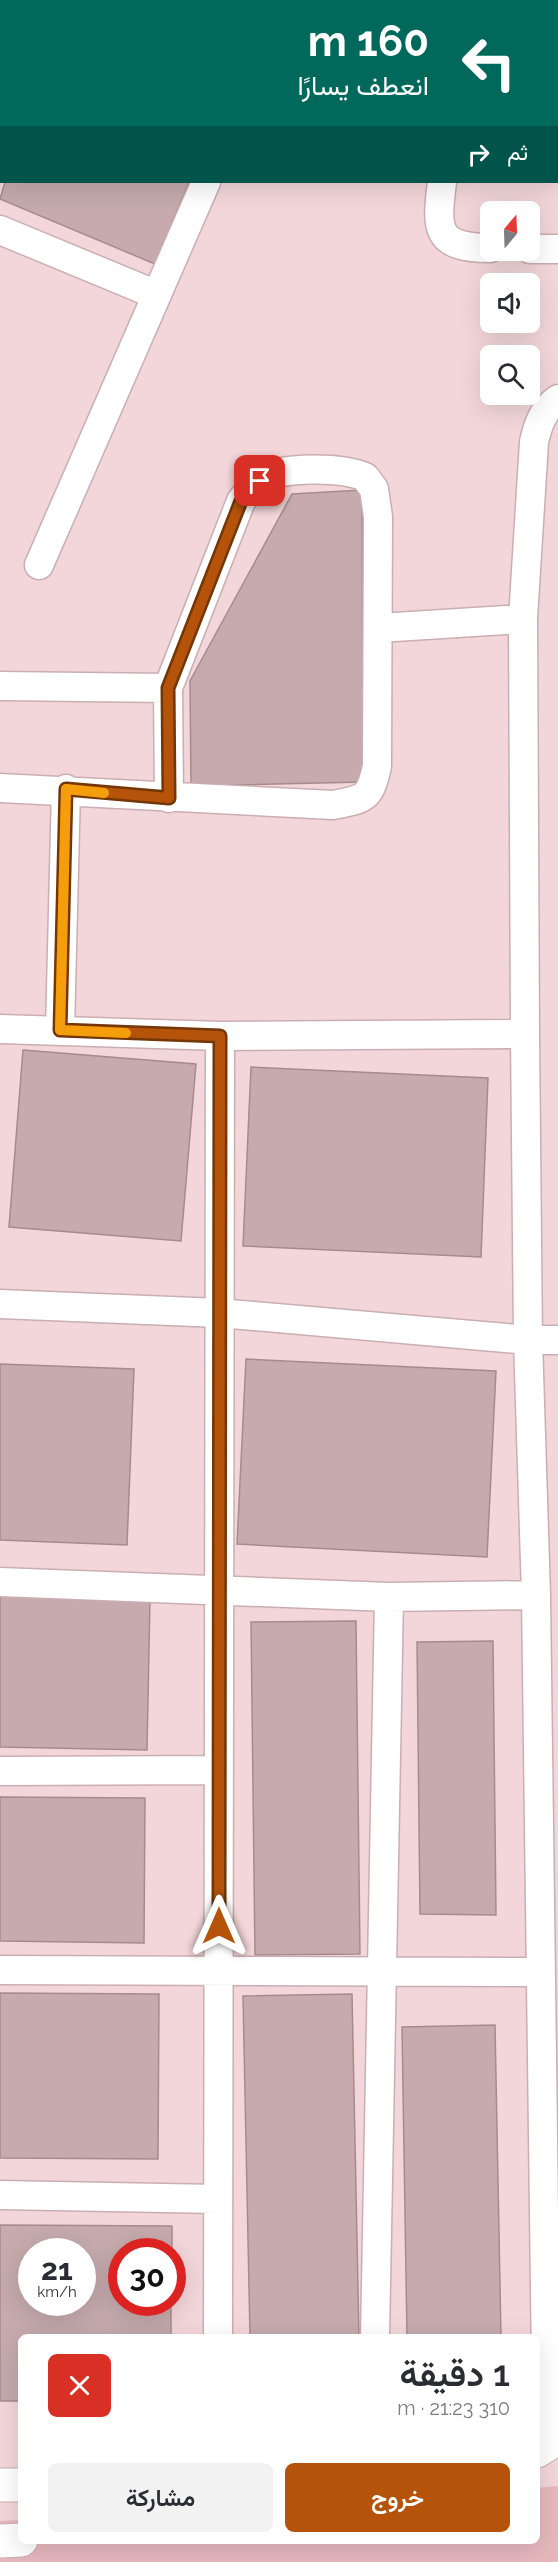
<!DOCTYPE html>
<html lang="ar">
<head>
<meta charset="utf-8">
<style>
	:root { --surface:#fff; --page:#f2f2f3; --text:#2b2b33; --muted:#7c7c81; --accent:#b45309 }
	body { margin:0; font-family:Raleway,Vazirmatn,sans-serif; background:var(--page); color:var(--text); direction:rtl; height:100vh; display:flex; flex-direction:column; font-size:22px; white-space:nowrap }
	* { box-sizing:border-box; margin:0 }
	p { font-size:20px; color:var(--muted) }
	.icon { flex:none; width:33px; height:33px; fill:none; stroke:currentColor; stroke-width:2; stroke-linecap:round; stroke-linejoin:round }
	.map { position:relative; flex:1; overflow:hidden; direction:ltr }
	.details { position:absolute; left:18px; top:2334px; width:522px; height:210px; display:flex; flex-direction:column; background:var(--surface); border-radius:9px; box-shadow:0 6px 24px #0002; direction:rtl }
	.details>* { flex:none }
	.hud { position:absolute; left:0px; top:0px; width:558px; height:183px; box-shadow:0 6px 24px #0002; direction:rtl; background:#00695c; color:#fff; overflow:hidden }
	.needle { width:39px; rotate:19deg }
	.fabs { position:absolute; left:480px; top:201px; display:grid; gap:12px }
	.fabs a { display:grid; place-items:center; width:60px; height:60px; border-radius:9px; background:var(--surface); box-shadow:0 6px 24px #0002; font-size:30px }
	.speed { position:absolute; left:18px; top:2238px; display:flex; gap:12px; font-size:30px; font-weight:700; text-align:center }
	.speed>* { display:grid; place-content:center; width:78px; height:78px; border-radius:50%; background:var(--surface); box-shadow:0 6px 24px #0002; line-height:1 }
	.speed small { font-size:15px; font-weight:400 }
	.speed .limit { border:9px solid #d22; background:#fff; color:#111 }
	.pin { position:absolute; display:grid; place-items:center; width:51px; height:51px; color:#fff; margin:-26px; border-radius:12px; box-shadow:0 3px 9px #0006 }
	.me { position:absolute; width:66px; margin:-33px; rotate:0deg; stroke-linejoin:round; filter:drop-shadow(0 0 4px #0008) }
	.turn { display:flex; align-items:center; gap:21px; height:126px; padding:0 30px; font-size:27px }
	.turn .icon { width:78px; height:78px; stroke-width:2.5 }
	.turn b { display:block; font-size:42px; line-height:51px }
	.then { display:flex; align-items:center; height:57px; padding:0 30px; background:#0003; gap:12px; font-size:22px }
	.round { display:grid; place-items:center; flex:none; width:63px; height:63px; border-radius:9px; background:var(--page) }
	.summary { display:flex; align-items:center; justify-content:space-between; height:102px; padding:0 30px }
	h1 { font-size:36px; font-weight:600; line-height:45px }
	.primary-button { display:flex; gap:12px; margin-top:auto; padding:12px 30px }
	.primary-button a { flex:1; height:69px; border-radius:9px; background:var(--accent); color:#fff; font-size:24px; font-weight:600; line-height:69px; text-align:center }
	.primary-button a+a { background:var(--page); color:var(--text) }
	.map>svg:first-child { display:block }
	.green { fill:#e6b8be }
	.building { fill:#c6aaad; stroke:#a68b8e; stroke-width:1.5; fill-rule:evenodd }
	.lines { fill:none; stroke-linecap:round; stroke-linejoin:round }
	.street-casing { stroke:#caaeb1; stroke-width:31 }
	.secondary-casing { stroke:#caaeb1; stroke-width:35 }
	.street { stroke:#fff; stroke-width:28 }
	.secondary { stroke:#fff; stroke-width:33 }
	.route-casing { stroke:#753606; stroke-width:15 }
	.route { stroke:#b45309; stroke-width:10 }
	.slow { stroke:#f59e0b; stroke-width:10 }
</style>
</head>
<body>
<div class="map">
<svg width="558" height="2562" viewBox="0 0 558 2562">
	<rect width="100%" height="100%" fill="#f3d6d9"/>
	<!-- green -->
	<path class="green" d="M558,2486V2562H0V2521L21,2520V2541H537V2488Z"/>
	<!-- building -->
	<path class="building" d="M5,182H189L155,264L0,199Z
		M362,490L363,782L191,786L190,681L292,494Z
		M23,1050L196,1064L181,1241L9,1227Z
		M251,1067L488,1078L481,1257L243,1246Z
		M246,1359L496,1371L487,1557L237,1544Z
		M0,1364L134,1369L127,1545L0,1540Z
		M0,1596L150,1599L147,1750L0,1747Z
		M356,1621L360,1954L255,1955L251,1622Z
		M493,1641L496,1915L420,1914L417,1642Z
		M0,1797L145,1798L144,1943L0,1941Z
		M0,1993L159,1994L158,2159L0,2158Z
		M352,1994L359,2337H250L243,1996Z
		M495,2025L501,2337H407L402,2027Z
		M0,2225L172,2226V2252H122V2302H171V2337H21V2401H0ZM32,2252H82V2302H32Z"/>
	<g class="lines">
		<defs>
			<path id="street" d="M285,2L286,0
				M556,93H558
				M0,137L2,132
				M442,182C436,229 435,248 490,248
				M0,230L157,295
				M530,249H558
				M39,565L206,182
				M379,628L523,619
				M0,686L168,688
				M0,788L333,805C365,799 370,799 377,766L378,517L374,489L365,477C342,467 281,466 260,480C252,486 247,494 241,501L168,688L169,798
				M0,1029L220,1036L525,1034
				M60,1030L66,789
				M0,1304L219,1313L528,1340H558
				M0,1582L389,1597L536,1595
				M0,1771L219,1770
				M0,1970L539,1972
				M0,2195L218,2199
				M218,2337L220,1036
				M375,2337L389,1597
				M547,2445L536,1595L528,1340L525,1034L523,619L534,442C538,424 543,410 558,399"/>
			<path id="secondary" d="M537,2451L558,2438
				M0,2485H21
				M0,2541L21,2540"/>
		</defs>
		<!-- street casing -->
		<use href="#street" class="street-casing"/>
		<!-- secondary casing -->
		<use href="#secondary" class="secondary-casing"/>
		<!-- street -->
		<use href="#street" class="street"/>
		<!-- secondary -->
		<use href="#secondary" class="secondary"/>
	</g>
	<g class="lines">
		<defs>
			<path id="route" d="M219,1926L220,1036L60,1030L66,789L169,798L168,688L241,501L260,481"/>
		</defs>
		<!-- route casing -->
		<use href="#route" class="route-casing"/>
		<!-- route -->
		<use href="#route" class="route"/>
		<!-- slow -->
		<path class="slow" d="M104,793L66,789L60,1030L126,1033"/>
	</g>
</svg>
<div class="fabs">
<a><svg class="needle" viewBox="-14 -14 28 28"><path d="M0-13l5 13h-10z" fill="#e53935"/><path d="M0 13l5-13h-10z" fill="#7c7c81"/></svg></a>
<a><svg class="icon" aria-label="sound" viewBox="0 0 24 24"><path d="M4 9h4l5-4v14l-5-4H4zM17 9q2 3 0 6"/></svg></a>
<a><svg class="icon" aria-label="search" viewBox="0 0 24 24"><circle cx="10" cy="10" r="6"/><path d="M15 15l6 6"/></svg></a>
</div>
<div class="speed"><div>21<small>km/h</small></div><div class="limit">30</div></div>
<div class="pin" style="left:260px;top:481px;background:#d93025"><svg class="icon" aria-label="arrive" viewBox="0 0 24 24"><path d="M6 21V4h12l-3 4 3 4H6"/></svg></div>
<svg class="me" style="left:219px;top:1926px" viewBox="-20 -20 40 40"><path d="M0-17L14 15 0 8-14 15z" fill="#b45309" stroke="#fff" stroke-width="4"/></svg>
<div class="hud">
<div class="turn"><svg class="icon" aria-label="left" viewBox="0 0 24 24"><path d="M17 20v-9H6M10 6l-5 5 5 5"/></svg><div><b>160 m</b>انعطف يسارًا</div></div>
<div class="then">ثم<svg class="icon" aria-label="right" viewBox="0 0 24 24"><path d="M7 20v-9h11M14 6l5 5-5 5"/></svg></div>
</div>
<section class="details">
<div class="summary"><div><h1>1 دقيقة</h1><p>310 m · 21:23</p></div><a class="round" style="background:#d93025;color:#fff"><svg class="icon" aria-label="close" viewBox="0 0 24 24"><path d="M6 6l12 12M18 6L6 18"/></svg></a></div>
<div class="primary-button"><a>خروج</a><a>مشاركة</a></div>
</section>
</div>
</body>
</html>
